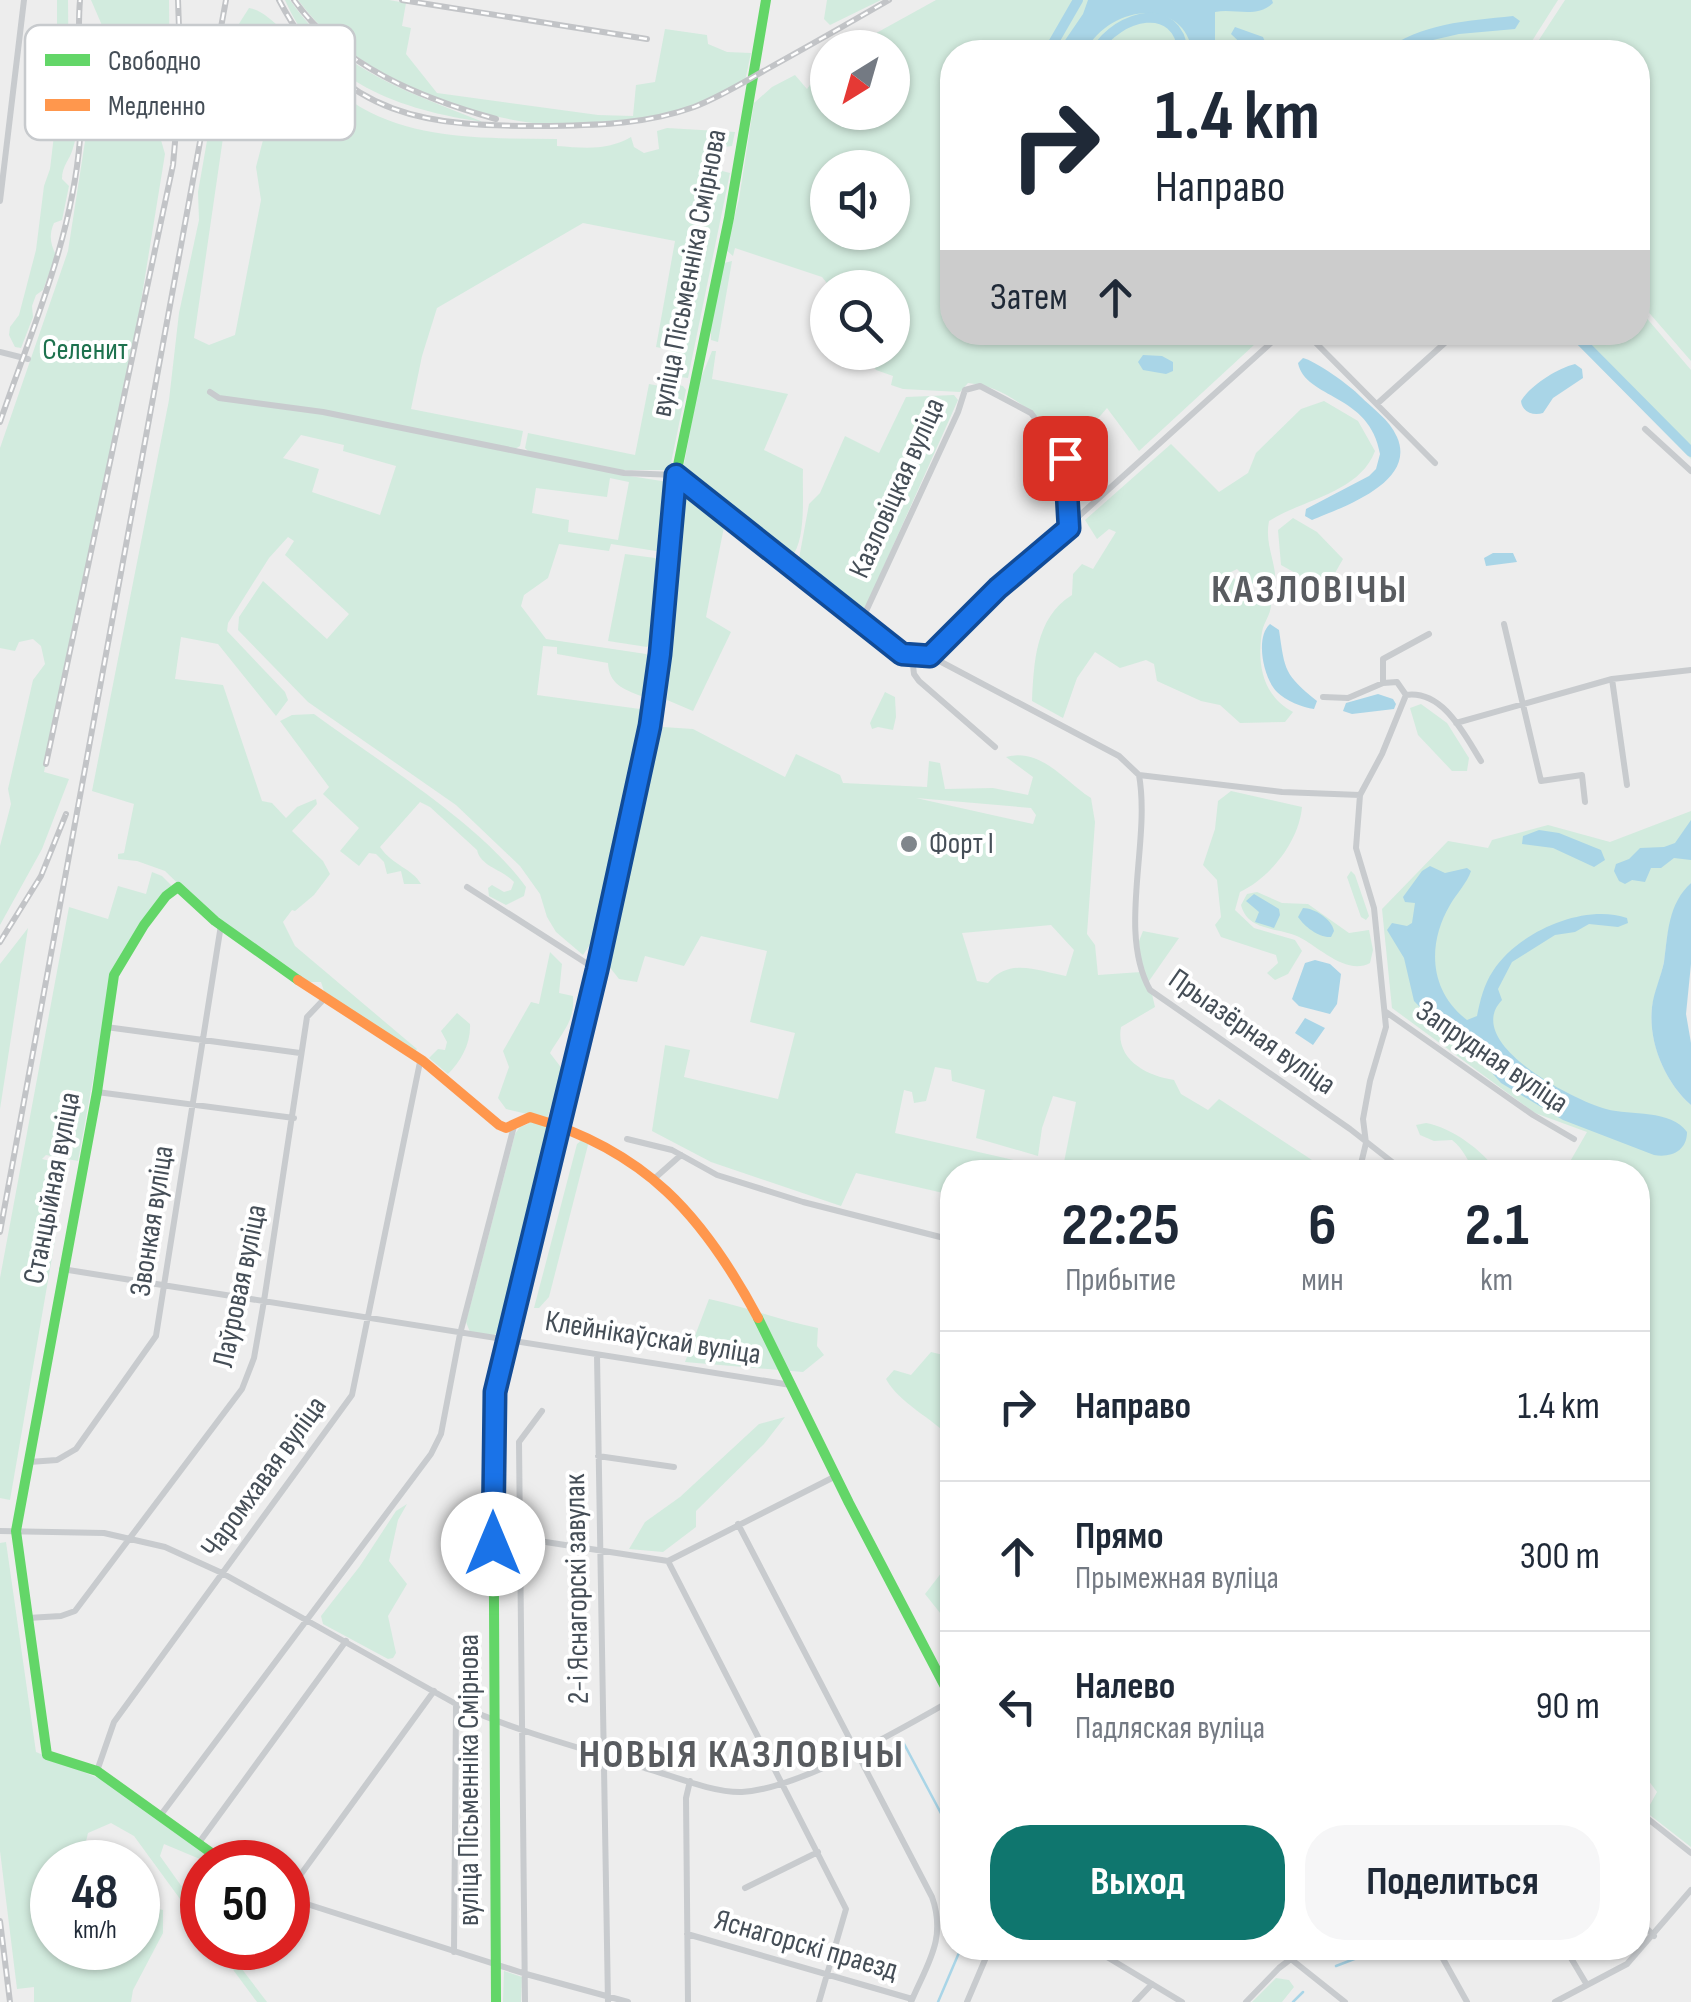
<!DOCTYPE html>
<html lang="ru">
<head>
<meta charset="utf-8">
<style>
	:root { --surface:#fff; --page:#f6f6f7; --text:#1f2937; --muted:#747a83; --line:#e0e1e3; --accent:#0f766e }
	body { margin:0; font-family:"Sofia Sans Condensed",sans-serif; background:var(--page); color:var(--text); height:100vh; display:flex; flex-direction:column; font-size:38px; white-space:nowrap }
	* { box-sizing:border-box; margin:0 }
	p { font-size:32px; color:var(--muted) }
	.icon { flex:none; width:55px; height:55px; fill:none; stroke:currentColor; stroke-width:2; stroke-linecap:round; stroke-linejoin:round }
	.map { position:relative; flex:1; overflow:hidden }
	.sheet { position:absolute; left:940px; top:1160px; width:710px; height:800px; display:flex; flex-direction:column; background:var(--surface); border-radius:40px; box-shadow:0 2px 8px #0004 }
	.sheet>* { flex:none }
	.guide { position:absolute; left:940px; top:40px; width:710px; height:305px; border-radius:40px; box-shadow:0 2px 8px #0004; background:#fff; color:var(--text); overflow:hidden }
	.needle { width:65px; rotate:217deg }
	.buttons { position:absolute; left:810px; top:30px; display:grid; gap:20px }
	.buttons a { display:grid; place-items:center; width:100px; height:100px; border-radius:50%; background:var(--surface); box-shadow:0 2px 8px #0004; font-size:50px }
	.speed { position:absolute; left:30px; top:1840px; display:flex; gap:20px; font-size:50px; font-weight:700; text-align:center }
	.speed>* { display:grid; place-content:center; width:130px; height:130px; border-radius:50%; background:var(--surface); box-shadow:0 2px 8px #0004; line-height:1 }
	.speed small { font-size:25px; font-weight:400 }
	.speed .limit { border:15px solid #d22; background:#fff; color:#111 }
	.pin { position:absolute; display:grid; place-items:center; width:85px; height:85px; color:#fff; margin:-42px; border-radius:20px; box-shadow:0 5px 15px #0006 }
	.me { position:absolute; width:110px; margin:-55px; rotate:0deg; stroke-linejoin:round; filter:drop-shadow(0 0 8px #0008) }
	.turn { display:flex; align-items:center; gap:35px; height:210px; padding:0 50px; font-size:45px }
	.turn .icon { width:130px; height:130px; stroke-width:2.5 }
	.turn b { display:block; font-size:70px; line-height:85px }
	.then { display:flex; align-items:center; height:95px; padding:0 50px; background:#0003; gap:20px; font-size:38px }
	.eta { display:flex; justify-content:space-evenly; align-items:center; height:170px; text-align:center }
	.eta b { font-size:60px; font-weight:700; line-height:70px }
	.action { display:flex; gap:20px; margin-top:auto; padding:20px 50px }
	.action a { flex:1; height:115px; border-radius:40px; background:var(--accent); color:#fff; font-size:40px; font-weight:700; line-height:115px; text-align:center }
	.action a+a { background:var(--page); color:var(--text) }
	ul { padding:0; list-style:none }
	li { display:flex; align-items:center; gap:30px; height:150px; padding:0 50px; border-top:2px solid var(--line) }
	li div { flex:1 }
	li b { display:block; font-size:38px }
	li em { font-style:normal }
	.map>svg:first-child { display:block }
	.green { fill:#d2ebde; fill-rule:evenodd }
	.water { fill:#a9d5e7 }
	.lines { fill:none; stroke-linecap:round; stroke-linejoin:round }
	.stream { stroke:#a9d5e7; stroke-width:2.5 }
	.river { stroke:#a9d5e7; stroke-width:10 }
	.street { stroke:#c8cbce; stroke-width:6 }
	.fast { stroke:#63d668; stroke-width:10 }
	.slow { stroke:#ff974d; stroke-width:10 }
	.rail-casing { stroke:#c2c4c7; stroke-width:6 }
	.rail { stroke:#fff; stroke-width:2.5; stroke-dasharray:8; stroke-linecap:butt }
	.route-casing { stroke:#114b97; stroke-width:25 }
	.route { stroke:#1a73e8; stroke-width:18 }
	.poi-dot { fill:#80868c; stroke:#fff; stroke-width:4 }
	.labels { text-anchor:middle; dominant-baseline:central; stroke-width:8; stroke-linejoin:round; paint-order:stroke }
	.street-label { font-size:30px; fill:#454e57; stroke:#fff }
	.park-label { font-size:30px; fill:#1d724e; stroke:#fff }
	.poi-label { font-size:30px; fill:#454e57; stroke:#fff; text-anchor:start }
	.district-label { font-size:40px; font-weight:bold; letter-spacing:2.5px; fill:#595c60; stroke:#fff }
	.key { fill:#fff; stroke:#c7cacd; stroke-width:2.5 }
	.key-label { font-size:28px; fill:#454e57 }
</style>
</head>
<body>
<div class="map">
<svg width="1691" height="2002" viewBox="0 0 1691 2002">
	<rect width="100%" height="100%" fill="#ededed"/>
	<!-- green -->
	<path class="green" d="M57,0H68L69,109L75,114C76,125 77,137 73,148C70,160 62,165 62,179L69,186L62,220L54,223C49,234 50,244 56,255L43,290L36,295L32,306L33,317L21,348L15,347L9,335L10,327L19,315L36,250L44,186L50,169L57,110Z
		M91,0H169L170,101L148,85L140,65L125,56L104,30Z
		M285,0H290C339,71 407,91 483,122C401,110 321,83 285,0Z
		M298,0H389L406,3L402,26L411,28L406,54L437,93L598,115L633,116L636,85L655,82L665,29L707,35L708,44L727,52L751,53L745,81C710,98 675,115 637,122C524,142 367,94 298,0Z
		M827,0H881L830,25L824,19Z
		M936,0H1558L1525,52H952V332L1267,333L1139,451L1107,408L1069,452C1043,421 1012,387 968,383L960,392L903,389L891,385L893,376L876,370L865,353L892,352V288L830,287L822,277L735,248L733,256L726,250L739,199L754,103L772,87L795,75L807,89L827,61L828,112H892V48L851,47ZM828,168H892V232H828Z
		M1565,0H1691V361L1638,300V52H1531Z
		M249,8C278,11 326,87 362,108C420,141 492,138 557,139V146C584,148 607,151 631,137L634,147L644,153L659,149L657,131L667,128L735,132L732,146L725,147L722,153L702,158L707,167L730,173L688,378L665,375L670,350L656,347L675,241L583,223L437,308L422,356L411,409L523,431L520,446L515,449L529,452L525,448L528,433L635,455L649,384L665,387L667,383L683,386L686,390L671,463L667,470H625L617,474L668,482L663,549L656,551L611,544L609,551L559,544L548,578L524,595L521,606L546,639L646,654L654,662L652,688L641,696C623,689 609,684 608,663L557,654V647L543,646L537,695L640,709L645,717L598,920L593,940L583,955L556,932L547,917L540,894L520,866L456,805L308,702L238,630L239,617L263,581L327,639L349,614L285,555L294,541L288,537L269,558L228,623L227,631L285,692L288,700L276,716L218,644L181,637L175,679L223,685L262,801L272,803L286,818L297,807L316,799L317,804L292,831L323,861L330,874L314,895L295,911L292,910L283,922L295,946L417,1049L413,1054L324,991L321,982H309L261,950L201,906L165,871L137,861L118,859V854L124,853L134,804L92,791L169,400L179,313L199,220L198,192L211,118L216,111H220L224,131L194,338L209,345L235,335L261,200L256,167L263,140L264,115C251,101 235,97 222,82L235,30ZM301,435L344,445L343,451L396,466L380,515L312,492L319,469L283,458ZM610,478L629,482L618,540L568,532L569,520L532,513L536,488L607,497Z
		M97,32L151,105L165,154L130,369L44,772L69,779L42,849L0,925V846L11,804L8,789L33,680L45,664L41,646L33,639L19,642L15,651L0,648V448L68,251L86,135L87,34Z
		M732,261L718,342L711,340V323L724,263Z
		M1638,308L1691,370V459L1567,333L1638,332Z
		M712,351H716L712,379L788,394L764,450L803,469C802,494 807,539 791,558L683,470L699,383Z
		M954,395L958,400L864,611L798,564L809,504L820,493L845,436L879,453L906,397Z
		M1324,401L1358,421L1375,451C1359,493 1304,499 1269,521C1264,547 1278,563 1275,588L1271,591L1251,583L1237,569L1227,574L1271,601C1272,614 1264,621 1262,632C1257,664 1262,695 1293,712L1285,722L1240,723L1220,705L1201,701L1157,681L1154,664L1146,660L1120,668L1095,652L1077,678L1063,718L1032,701C1034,663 1035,618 1072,595L1073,574L1082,564L1093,569L1116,532L1109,529L1097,539L1085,520L1171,444L1219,492L1248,473L1256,453L1301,409Z
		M681,494L692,495L725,522L706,617L731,632L693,711L667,700Z
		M1293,518L1317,532L1343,559L1331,580L1306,579L1281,565L1278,530Z
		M625,554L655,558L662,564L655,639L647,647L608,641Z
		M885,692L895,697L896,717L893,730L878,727L872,729L870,723Z
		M1421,704L1447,723L1469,758L1467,771H1452L1418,735L1410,708Z
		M314,714C378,761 481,824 526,887L524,896L506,905L489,896L488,888L492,885L504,892L511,890L514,882C502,869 481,867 477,850L430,807L420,802L380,847C393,866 412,868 421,884H404L401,871L387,874L384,862L376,854L369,853L359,866L340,851L359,828L323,794L329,787L280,721L292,715Z
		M663,727L693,729L785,777L796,754L840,775L843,783L927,787L929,761L940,763L945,789L993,788L1028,795L1033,777L1006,757C1041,747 1064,781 1091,798L1095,822L1087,934L1095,945L1098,975L1141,972L1139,941L1143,931L1179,938L1149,981L1155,1007L1121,1027C1115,1059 1146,1076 1174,1080L1181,1094L1208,1110L1219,1099L1312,1160L1308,1172H1062L1076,1102L1053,1096L1042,1128L1038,1156L976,1138L985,1090L952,1081L951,1070L935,1067L926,1101L914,1103L912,1092L904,1090L895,1133L1049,1168L1050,1172H952V1195L856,1173L841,1206L711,1162L652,1131L665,1045L690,1050L684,1077L778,1099L795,1033L750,1022L767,951L701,936L684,966L645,956L637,982L619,979L608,965L626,860ZM916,798L1031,808L1036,815L1033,824ZM1051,925L1074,950L1066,976C1038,971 1010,957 988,983L977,981L962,933Z
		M1231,791L1302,807C1299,841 1271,877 1240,892L1235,910L1254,928L1295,940L1302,951L1288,974L1275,980L1267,973L1278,963L1276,955L1221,937L1215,925L1221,917L1217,880L1203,865L1215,829L1218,801Z
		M1691,811V883C1669,905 1668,933 1664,962C1661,977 1655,991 1652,1007C1648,1041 1665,1082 1691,1105V1847L1646,1812L1657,1792L1648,1780L1638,1784V1356H1649L1638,1287V1172H1564L1587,1132L1535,1113L1392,1008L1382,909L1448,841L1488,848L1492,840L1548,825L1610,842Z
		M1351,871L1355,875L1369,916L1366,920L1361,917L1347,877Z
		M152,872L162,876L173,887L113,970L78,1161L46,1155L42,1159L68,1165L10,1500L0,1498V1278L69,907L108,919L118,886L146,894Z
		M1257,892L1282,903L1308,904L1349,933L1369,930L1373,950L1370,963C1347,976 1319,947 1299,937C1279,927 1248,932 1241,905L1247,894Z
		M28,928L0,1109V964Z
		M550,952L562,964L559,993L573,996C575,1022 562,1032 550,1053L563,1070L545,1125L549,1132L503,1331L494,1335L470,1332L466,1322L515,1134L520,1127L528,1124L527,1114L506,1109L498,1098L509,1067L503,1051L531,1002L539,1004Z
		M457,1013L470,1024C471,1043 461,1061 448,1074L429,1058L438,1049L445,1050L447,1042L441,1031Z
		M1426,1123C1451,1127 1484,1151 1497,1172H1476C1467,1161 1464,1149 1452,1140L1434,1141L1420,1135L1416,1125Z
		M583,1139L589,1141L549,1297L539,1308H534L577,1144Z
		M709,1299C746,1307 780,1320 818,1328L817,1346L824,1355L803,1372L685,1362Z
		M931,1352L952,1357V1439C932,1418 899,1403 886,1379L894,1370L911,1375Z
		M785,1417L764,1444L696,1511V1527L663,1552L629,1549L645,1522L680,1497L759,1424Z
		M407,1504L398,1520L389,1561L407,1584L388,1616L396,1653L393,1658L388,1659L323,1624L321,1616L360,1566L396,1511Z
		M6,1542L36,1752L105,1781L218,1862H207L164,1844L160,1856L202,1915V1929L134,1836L111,1823L88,1833L81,1862H52V1948H138V1904L163,1910V1933L133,1990L131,2002H34V1987L17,1989L0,1851V1543Z
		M952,1559V1628L925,1594Z
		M217,1948H226L267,2002H257Z
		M504,1971L522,1977L521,2002H503Z
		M1276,1978L1289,1980L1294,1987L1282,2002H1252Z"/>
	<!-- water -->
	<path class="water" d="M1088,0H1272L1273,3C1256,19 1235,8 1215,12V52H1192C1186,0 1112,1 1085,52H1057L1083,14Z
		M1513,16L1520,21L1515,29L1459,34L1433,40L1410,52H1383C1421,23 1466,21 1513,16Z
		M1235,27L1263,37L1267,47L1262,52H1250L1231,34Z
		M1143,355L1162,356L1173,362V371L1166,374L1143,370L1138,362Z
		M1303,358C1314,360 1351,386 1360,396C1373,409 1389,419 1397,437C1417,482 1343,507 1312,520L1305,516L1306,509L1369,476L1376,469L1380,454C1370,393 1305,399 1298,363Z
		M1575,364L1582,369L1583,378L1553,398L1543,413C1533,416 1522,412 1521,401C1531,385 1556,369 1575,364Z
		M1493,553H1513L1517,562L1486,566L1484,558Z
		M1270,624L1279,630C1285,671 1284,674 1317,701L1314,709C1303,708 1285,700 1277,692C1263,678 1255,637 1270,624Z
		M1378,694L1393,699L1396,704L1394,709L1352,714L1343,711L1346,703Z
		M1691,820V860L1674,858L1661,868H1651L1645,882L1632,880L1625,884L1619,881L1614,871L1616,864L1629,859L1640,848L1664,847L1675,843Z
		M1539,830L1559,833L1601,850L1605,860L1594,867L1553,848L1522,844L1523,836Z
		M1430,866L1445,873L1467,868L1471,871C1467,883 1457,893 1450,905C1427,944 1429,991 1467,1020L1477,1016C1480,1001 1484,984 1493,971C1517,933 1583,903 1627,918L1628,923L1618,927L1589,924L1575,932L1555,935L1512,962L1498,989L1502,1000C1461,1043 1575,1101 1606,1109C1631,1116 1671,1109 1687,1132C1687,1151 1671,1158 1654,1155L1563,1120L1501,1083L1476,1055L1454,1042L1414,1001L1404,958L1387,930L1392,923L1407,926L1412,923L1415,903L1405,902L1403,897L1422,871Z
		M1691,883V964L1686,1014L1691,1043V1105C1665,1082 1648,1042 1652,1007C1654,991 1661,977 1664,962C1668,933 1668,904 1691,883Z
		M1254,894L1279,909L1280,915L1274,928L1255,922L1259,912L1246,901Z
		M1303,908C1314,908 1332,919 1334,931L1331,937C1319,938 1305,927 1298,917Z
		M1315,960L1330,964L1341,974L1337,1004L1330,1014L1299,1006L1292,999L1305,963Z
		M1305,1018L1325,1028L1313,1045L1295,1033Z"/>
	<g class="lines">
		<!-- stream -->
		<path class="stream" d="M902,1740L952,1834
			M1336,1966L1383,1948
			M938,2002L961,1948
			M1293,2002L1303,1992"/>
		<!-- river -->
		<path class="river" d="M1048,52L1078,0
			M1095,52C1119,13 1178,0 1183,52
			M1572,332L1691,452"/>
		<!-- street -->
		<path class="street" d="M0,201L24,0
			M1305,332L1435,463
			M0,352L28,359
			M210,392L219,398L323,412L624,473L676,475L901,654L918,657L930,656L1119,756L1139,775L1282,792L1360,795
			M1378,403L1457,332
			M1645,429L1691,471
			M861,622L958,412L965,390L980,386L1031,413L1065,458L1069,527
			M1504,624L1541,781L1582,775L1585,802
			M930,656L998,589L1283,332
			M912,657L914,674L919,681L995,747
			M1612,679L1627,785
			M1383,683V659L1429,634
			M1406,695C1443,690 1464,734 1481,761
			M1323,697L1348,698L1383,683L1397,682L1406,695
			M1456,723L1612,679L1691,670
			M1139,775C1151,842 1117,931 1150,990L1350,1129L1405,1172
			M467,887L597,970
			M1386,1012L1533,1115L1574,1139
			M106,1027L300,1053
			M97,1092L294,1118
			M627,1139L672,1150L717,1175L803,1202L952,1240
			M1359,1172L1366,1143L1363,1119L1370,1081L1386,1027L1374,908L1356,848L1360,795L1382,754L1406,695
			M655,1178L681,1155
			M62,1269L791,1385
			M597,1355L608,2002
			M598,1456L674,1467
			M29,1462L57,1460L76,1449L156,1336L221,925
			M738,1524L932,1897C947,1939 927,1964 911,2002
			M0,1531L104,1533L165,1547L222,1573L456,1704C517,1732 582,1748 645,1768C673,1776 714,1793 742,1792C799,1789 901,1729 952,1700
			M493,1544L520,1538L668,1561L836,1476
			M668,1561L846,1909L819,2002
			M28,1618L61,1616L75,1611L242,1389L254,1358L264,1301L307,1017L326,997
			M97,1771L114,1722L352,1395L420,1062
			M1638,1811L1691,1853
			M160,1816L431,1454L441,1434L460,1334L514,1126
			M198,1844L346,1641
			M745,1888L818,1852
			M288,1892L434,1691
			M288,1898L526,1974L628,2002
			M1638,1919L1654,1936
			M687,1934L912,1999
			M1092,1948L1182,2002
			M1277,1948L1345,2002
			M1437,1948L1467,2002
			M1565,1948L1587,1985
			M454,1952L456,1704
			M525,2002L519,1442L542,1411
			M688,2002L686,1798L690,1781
			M967,2002L990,1948
			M1135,2002L1152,1984
			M1246,2002L1279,1968L1305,1948
			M1555,2002L1627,1964L1691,1890"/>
		<!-- fast -->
		<path class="fast" d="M646,745L676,475L729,218L766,0
			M758,1318L849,1503L952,1700
			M224,1862L97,1771L47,1755L16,1531L97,1092L114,975L144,925L166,896L178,887L215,921L298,980
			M496,2002L493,1406L508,1345"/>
		<!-- slow -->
		<path class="slow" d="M298,980L423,1061L499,1125L506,1128L530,1117C645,1150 703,1215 758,1318
			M508,1345L597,970L646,745"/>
		<defs>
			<path id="rail" d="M178,0L181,85
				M279,0C342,120 428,127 551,126C600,125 647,124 694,107C720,97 744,82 769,68C809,46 849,23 889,0
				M294,0C341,66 420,98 496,119
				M402,0L647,39
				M0,422C32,329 72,239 80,139C84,93 76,46 80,0
				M46,764L173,165L181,74
				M0,942L41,876L66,814
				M0,1232L226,0
				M0,1921L10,2002"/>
		</defs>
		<!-- rail casing -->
		<use href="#rail" class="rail-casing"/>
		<!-- rail -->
		<use href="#rail" class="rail"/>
	</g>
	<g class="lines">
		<defs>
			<path id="route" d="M493,1544L495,1392L597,970L650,726L660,654L676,475L902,654L930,656L998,588L1069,528L1065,458"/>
		</defs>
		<!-- route casing -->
		<use href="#route" class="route-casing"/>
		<!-- route -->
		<use href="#route" class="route"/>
	</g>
	<!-- markers -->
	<circle class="poi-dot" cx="909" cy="844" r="10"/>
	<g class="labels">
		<!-- street labels -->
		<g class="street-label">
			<text transform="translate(689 273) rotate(-79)">вуліца Пісьменніка Смірнова</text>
			<text transform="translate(897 488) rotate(-66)">Казловіцкая вуліца</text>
			<text transform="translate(1252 1032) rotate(35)">Прыазёрная вуліца</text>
			<text transform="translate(1492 1057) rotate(34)">Запрудная вуліца</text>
			<text transform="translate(52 1188) rotate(-79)">Станцыйная вуліца</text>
			<text transform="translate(152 1221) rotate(-81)">Звонкая вуліца</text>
			<text transform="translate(240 1286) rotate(-78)">Лаўровая вуліца</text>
			<text transform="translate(653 1338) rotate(9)">Клейнікаўскай вуліца</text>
			<text transform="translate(264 1477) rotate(-54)">Чаромхавая вуліца</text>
			<text transform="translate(577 1589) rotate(-91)">2-і Яснагорскі завулак</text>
			<text transform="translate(469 1780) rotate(-90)">вуліца Пісьменніка Смірнова</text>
			<text transform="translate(806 1945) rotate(16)">Яснагорскі праезд</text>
		</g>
		<!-- park labels -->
		<g class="park-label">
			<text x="85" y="350">Селенит</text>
		</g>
		<!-- poi labels -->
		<g class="poi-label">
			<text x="929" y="844">Форт I</text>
		</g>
		<!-- district labels -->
		<g class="district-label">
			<text x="1310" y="590">КАЗЛОВІЧЫ</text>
			<text x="742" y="1755">НОВЫЯ КАЗЛОВІЧЫ</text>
		</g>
	</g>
	<!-- legend -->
	<rect x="25" y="25" width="330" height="115" rx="15" class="key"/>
	<rect x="45" y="54" width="45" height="12" fill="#63d668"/>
	<rect x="45" y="99" width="45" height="12" fill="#ff974d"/>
	<g class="key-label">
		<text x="108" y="70">Свободно</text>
		<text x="108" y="115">Медленно</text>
	</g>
</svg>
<div class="buttons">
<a><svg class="needle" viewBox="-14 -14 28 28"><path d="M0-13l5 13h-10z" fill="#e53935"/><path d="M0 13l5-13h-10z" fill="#747a83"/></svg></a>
<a><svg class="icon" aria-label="sound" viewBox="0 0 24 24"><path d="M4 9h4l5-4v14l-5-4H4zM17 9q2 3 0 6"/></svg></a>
<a><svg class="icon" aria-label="search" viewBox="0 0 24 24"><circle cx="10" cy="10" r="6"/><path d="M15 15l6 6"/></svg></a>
</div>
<div class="speed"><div>48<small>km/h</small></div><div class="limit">50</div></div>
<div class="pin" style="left:1065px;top:458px;background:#d93025"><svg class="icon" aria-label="arrive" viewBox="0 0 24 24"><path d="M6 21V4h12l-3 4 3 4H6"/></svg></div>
<svg class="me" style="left:493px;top:1544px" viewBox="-20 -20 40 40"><circle r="19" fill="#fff"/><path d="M0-13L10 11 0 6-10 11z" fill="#1a73e8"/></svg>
<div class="guide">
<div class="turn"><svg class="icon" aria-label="right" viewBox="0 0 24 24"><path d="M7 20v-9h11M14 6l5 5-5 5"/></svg><div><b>1.4 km</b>Направо</div></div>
<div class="then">Затем<svg class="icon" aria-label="ahead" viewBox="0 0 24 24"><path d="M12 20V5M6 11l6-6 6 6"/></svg></div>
</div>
<section class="sheet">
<div class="eta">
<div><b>22:25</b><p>Прибытие</p></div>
<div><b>6</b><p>мин</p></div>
<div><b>2.1</b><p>km</p></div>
</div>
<ul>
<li><svg class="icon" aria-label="right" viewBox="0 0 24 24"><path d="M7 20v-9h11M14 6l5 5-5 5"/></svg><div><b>Направо</b></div><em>1.4 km</em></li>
<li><svg class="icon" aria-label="ahead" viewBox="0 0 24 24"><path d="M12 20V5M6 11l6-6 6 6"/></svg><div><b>Прямо</b><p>Прымежная вуліца</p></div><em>300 m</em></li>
<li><svg class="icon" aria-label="left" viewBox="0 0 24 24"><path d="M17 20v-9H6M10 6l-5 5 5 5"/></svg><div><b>Налево</b><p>Падляская вуліца</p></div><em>90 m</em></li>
</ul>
<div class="action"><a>Выход</a><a>Поделиться</a></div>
</section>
</div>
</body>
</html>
